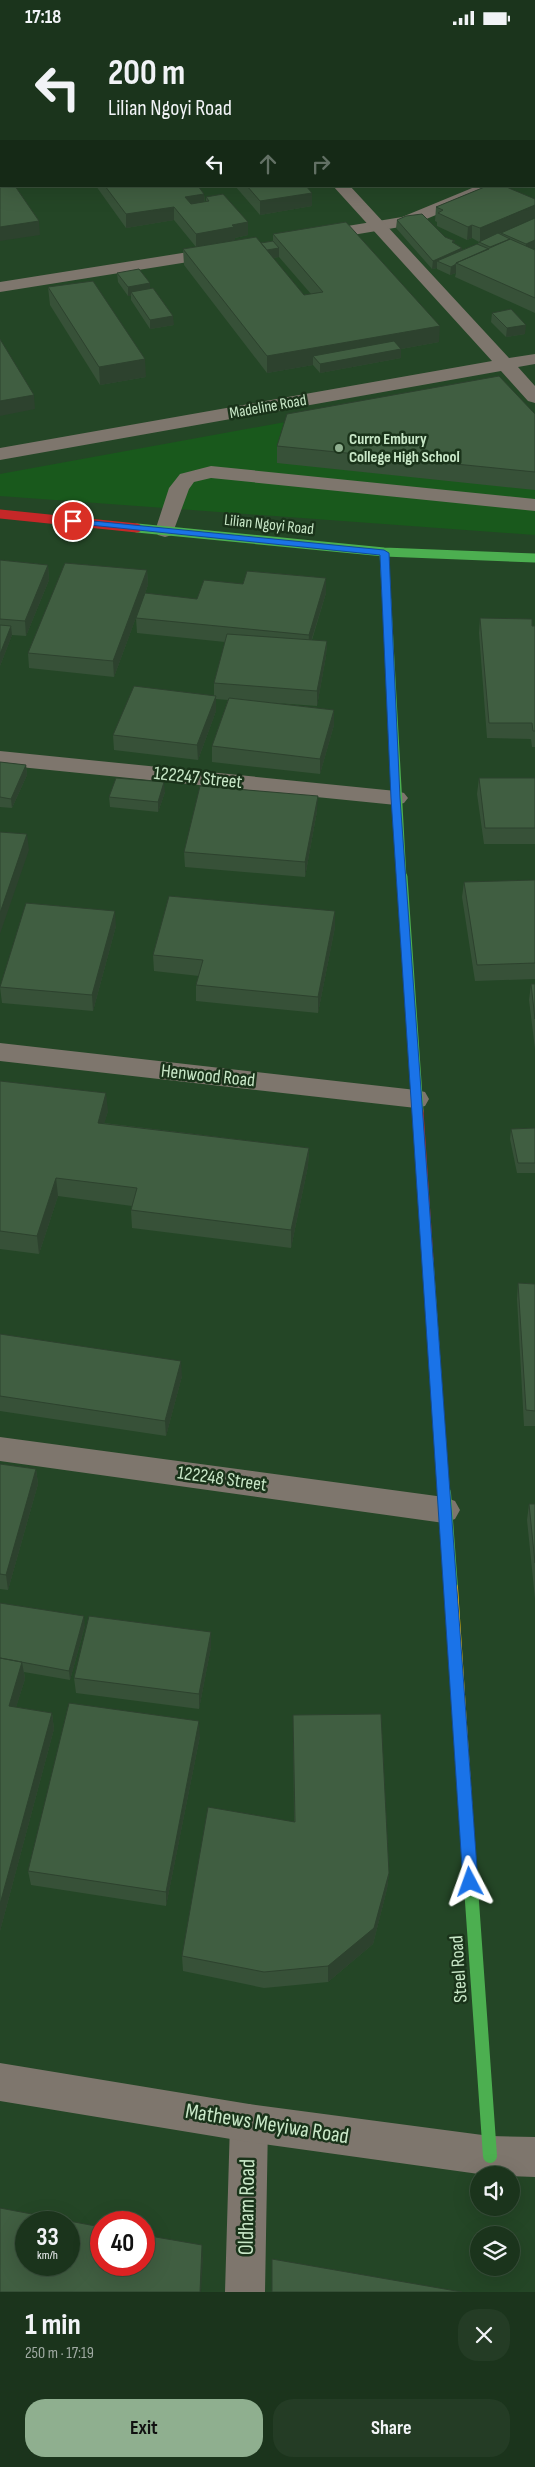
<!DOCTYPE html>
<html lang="en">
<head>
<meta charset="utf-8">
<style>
	:root { --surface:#1b341c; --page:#243c25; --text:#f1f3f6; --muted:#a0aaa3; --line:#394f3b; --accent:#8faf8f }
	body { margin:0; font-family:"Sofia Sans Condensed",sans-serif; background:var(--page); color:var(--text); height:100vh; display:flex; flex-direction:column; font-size:19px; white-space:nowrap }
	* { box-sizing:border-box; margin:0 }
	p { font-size:16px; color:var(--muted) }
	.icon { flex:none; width:28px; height:28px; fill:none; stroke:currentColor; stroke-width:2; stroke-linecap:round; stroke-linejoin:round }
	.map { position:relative; height:2257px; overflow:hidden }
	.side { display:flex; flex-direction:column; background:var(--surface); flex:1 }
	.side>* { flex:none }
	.top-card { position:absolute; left:0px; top:0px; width:535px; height:152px; box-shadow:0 5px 20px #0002,0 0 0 1px var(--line); background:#1b341c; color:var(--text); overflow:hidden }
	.fabs { position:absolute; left:470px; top:2131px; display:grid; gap:10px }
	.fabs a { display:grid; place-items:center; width:50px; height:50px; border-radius:50%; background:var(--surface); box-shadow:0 5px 20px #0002,0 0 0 1px var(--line); font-size:25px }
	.speed { position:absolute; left:15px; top:2176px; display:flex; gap:10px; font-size:25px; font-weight:700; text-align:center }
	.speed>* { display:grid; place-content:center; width:65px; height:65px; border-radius:50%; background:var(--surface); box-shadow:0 5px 20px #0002,0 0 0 1px var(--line); line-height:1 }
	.speed small { font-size:12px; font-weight:400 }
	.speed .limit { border:8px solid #d22; background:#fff; color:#111 }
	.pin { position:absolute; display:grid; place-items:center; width:42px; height:42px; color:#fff; margin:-21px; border:2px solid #fff; border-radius:50%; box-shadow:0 1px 5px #0007 }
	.me { position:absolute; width:55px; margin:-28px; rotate:356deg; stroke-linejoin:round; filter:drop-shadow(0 0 4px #0008) }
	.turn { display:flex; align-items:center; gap:18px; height:105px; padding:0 25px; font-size:22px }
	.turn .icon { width:65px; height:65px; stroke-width:2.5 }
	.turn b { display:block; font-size:35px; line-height:42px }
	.lanes { display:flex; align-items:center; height:48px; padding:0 25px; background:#0003; justify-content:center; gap:25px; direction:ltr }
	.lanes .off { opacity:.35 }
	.round { display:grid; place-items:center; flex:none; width:52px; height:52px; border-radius:20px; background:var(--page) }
	.head { display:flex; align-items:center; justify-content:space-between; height:85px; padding:0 25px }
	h1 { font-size:30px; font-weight:700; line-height:38px }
	.cta { display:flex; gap:10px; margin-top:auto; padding:10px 25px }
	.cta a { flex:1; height:58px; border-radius:20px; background:var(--accent); color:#111; font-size:20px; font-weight:700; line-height:58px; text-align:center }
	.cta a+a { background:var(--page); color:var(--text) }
	.status { display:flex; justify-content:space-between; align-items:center; height:35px; padding:0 25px; background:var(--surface); direction:ltr }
	.status svg { height:14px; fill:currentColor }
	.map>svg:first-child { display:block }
	.built { fill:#19591c }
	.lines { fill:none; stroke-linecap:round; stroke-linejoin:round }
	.lane { fill:#7e766d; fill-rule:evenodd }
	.street { fill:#7e766d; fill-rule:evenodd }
	.fast-far2 { stroke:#4caf50; stroke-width:9 }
	.fast-far1 { stroke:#4caf50; stroke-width:11 }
	.fast { stroke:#4caf50; stroke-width:14 }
	.slow { stroke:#ffc107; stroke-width:14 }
	.jam-far1 { stroke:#c62828; stroke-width:9 }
	.jam { stroke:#c62828; stroke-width:11 }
	.wall { fill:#375138; fill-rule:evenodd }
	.shaded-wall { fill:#2d422e }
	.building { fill:#405e41; stroke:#2d422e; fill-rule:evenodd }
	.route { fill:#1a73e8; stroke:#114b97 }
	.poi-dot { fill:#8faf8f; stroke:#1a331a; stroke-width:2 }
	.labels { text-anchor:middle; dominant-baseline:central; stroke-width:5; stroke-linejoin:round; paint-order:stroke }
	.far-street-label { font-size:16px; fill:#c9e8c8; stroke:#1a331a }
	.far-poi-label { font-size:16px; font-weight:bold; fill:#c9e8c8; stroke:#1a331a; text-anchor:start }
	.street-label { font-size:19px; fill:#c9e8c8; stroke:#1a331a }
	.near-street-label { font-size:22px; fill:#c9e8c8; stroke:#1a331a }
</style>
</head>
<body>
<div class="status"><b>17:18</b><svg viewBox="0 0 49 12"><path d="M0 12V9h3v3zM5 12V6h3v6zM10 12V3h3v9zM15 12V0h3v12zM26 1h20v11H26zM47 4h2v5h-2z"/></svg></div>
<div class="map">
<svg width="535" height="2257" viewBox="0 0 535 2257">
	<rect width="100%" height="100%" fill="#244626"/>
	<!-- built -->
	<path class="built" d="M499,348L535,387V500L0,461V439Z"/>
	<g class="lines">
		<!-- lane -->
		<path class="lane" d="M534,129H535V139H534Z
			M477,151H500L498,154L412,190L317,206L311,205L309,201L311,197L317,196L402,182Z
			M220,212L226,213L228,217L226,221L0,257V247Z
			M211,431L535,464V476L211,443L194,447L189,454L172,500L165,502L158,500L155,496L169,453L180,439Z
			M249,2069L263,2074L268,2088L265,2257H225L230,2088L235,2074Z"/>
		<!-- street -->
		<path class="street" d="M187,0H204V1H188Z
			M0,94H1V104H0Z
			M534,139H535V150H534Z
			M333,151H350L509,323L535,319V329L518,332L535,351V368L528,366L501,336L0,425V413L492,326Z
			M0,716L396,756L404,758L408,763L404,768L396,770L0,730Z
			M0,1008L416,1055L425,1057L429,1064L425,1071L416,1073L0,1026Z
			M0,1402L444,1462L455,1466L460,1475L455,1484L444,1488L0,1426Z
			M0,2028L249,2069L490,2101L535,2102V2142L486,2140L249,2107L0,2066Z"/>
		<!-- fast-far2 -->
		<path class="fast-far2" d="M137,493L384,517L535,523
			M384,517L402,843"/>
		<!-- fast-far1 -->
		<path class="fast-far1" d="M402,842L418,1076
			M428,1224L444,1459"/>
		<!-- fast -->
		<path class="fast" d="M444,1458L451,1553
			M467,1796L490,2121"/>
		<!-- slow -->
		<path class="slow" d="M451,1553L467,1796"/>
		<!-- jam-far1 -->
		<path class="jam-far1" d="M0,479L137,493"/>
		<!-- jam -->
		<path class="jam" d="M418,1076L428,1224"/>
	</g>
	<!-- wall -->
	<path class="wall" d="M0,0L1,1V60L0,58Z
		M250,0H311L308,1H253Z
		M535,0V55L534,54V1Z
		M96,151H198L204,159L205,167H206V162L248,200L235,203V205L261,208L273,206V199L439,307L401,314V323L320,338L313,330L267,338L184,230L183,214L196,212L174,185L126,193ZM279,222L311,259L304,260L273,223Z
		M235,151H306L312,171L260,180Z
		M487,151L533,214L535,215V278L455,242L456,238L450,240L437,234V233L432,234L396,193L397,185L445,202L462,215L478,209L479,207L472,203L467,205L437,191V187L435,186L436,172Z
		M117,238L150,248V253L174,290L150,294L131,265V261H128L118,247Z
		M48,252L146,342L100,350L50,270Z
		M492,278L525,299L506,302L491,287Z
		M535,379V455L277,428V411Z
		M0,525L48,530L49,545L26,601L12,600L0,631Z
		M147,535L148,550L114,642L29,633L28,618Z
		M326,543V558L312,605L327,606L326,621L317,671L276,668L334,675V690L320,739L212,727V711L228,665L216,664V676L198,725L114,715L113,700L214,661V648L225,607L137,598L136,583L243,549Z
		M480,583L535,591V712H532L531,704L487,703L479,598Z
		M0,727L26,730L27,740L12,773L0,772Z
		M479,743H535V809H484L477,759Z
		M165,757L158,777L110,772L109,762Z
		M317,776L305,842L185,832L184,817Z
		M535,845V944L475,946L462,862L464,847Z
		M116,891L93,976L2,968L0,952Z
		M335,892L318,978L196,966V950L199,941L154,936L153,920Z
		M531,949H535V1014L529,965Z
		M0,1046L108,1076L104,1088L309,1113L308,1131L291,1213L132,1193L131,1175L132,1171L58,1161L39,1219L0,1214Z
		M535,1093V1138H517L510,1104L511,1094Z
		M518,1248L535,1249V1391H524L517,1264Z
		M0,1299L182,1341L166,1401L0,1376Z
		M0,1429L36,1434L38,1449L8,1555L0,1554Z
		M529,1469H535V1564L527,1485Z
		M0,1568L85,1591L70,1645L24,1637L25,1644L16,1672L52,1678L54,1694L0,1896Z
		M211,1612L199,1674L76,1658L74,1643Z
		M293,1680L389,1838L387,1854L373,1909L328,1947L264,1953L183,1936L182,1921L294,1787Z
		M200,1701L166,1871L31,1850L28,1836Z"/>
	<!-- shaded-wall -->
	<path class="shaded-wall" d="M16,0H38L29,1H16Z
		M279,0H311L308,1H279Z
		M0,10H1V22L0,23Z
		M534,101H535V109H534Z
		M312,158V171L260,180V166Z
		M204,159L205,173L186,176L185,162Z
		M535,170V183L480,207V193Z
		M174,172V185L126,193V179Z
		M39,186L40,200L0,206V192Z
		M248,187V200L235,203V206L196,212V199L232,190Z
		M472,190V203L467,205L468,192Z
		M535,205V213L525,218L526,209Z
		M279,213V222L262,225V216Z
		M462,213V222L437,226V233L432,234L433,226Z
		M456,229V238L450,240L451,232Z
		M150,248V257H131V261H128V252Z
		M173,281L174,290L150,294V285Z
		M526,290L525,299L506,302L507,293Z
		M440,291L439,307L320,329L313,321V330L267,338V321Z
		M401,314V323L320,338V329Z
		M145,324L146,342L100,350L99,332Z
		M34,360L35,374L0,381V366Z
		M48,530L49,545L26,601L25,586Z
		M147,535L148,550L114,642L113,626Z
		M326,543V558L308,616L309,600Z
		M11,591L12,600L0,631V619Z
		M327,606L326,621L317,671V656Z
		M216,661V676L198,725L197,710Z
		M334,675V690L320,739V724Z
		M26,730L27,740L12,773L11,764Z
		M164,747L165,757L158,777V767Z
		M318,761L317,776L305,842V827Z
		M27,799L29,815L0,899V878Z
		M115,876L116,891L93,976L92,960Z
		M335,876V892L318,978V962Z
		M106,1058L108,1076L99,1106L98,1088Z
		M309,1113L308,1131L291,1213V1195Z
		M56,1143L58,1161L39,1219L37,1201Z
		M181,1326L182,1341L166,1401L165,1386Z
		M36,1434L38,1449L8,1555L6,1540Z
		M84,1581L85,1591L70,1645L69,1636Z
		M211,1597V1612L199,1674V1659Z
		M22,1627L25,1644L11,1688L9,1671Z
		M52,1678L54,1694L0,1896V1869Z
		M199,1686L200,1701L166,1871V1857Z
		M389,1838L387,1854L373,1909L328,1947V1931Z
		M202,2210L203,2224L201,2257H200Z"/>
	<!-- building -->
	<path class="building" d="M0,0H20L21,1H1V10H0Z
		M123,0H181L184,1H119Z
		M482,0H487L490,1H478Z
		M528,0H535V41H534V1H524Z
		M0,18H1V48L0,47Z
		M534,78L535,79V101H534Z
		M0,131H1V151H15L39,186L0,192Z
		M105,151H198L204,159L185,162L191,169L209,166L206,162L223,159L248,187L232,190L234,192L196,199L174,172L126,179Z
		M247,151H306L312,158L260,166Z
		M487,151H504L535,164V170L480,193L472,190L468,192L438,178L443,175L436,172Z
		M422,179L445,202L455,206L452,207L462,213L433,226L397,185L406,181Z
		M535,183V205L526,209L501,198Z
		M346,187L440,291L267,321L183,214L256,202L304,260L323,257L273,199Z
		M498,198L510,204L490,212L479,207Z
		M510,204L535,215V263L456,228Z
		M273,206L279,213L267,215L261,208Z
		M477,209L489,214L456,228V229L451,232L437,226Z
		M139,234L150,248L128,252L117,238Z
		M93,246L145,324L99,332L48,252Z
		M153,253L173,281L150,285L131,257Z
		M511,274L526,290L507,293L492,278Z
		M0,304L34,360L0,366Z
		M394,306L401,314L320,329L313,321Z
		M499,341L535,379V437L277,411L287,379Z
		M0,525L48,530L25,586L0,584Z
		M65,528L147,535L113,626L28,618Z
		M247,536L326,543L309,600L136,583L145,558L197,564L204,545L243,549Z
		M480,583L532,584V591H535V696H533L532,688H489Z
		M0,590L11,591L0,619Z
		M227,599L327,606L317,656L214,648Z
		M134,651L216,661L197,710L113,700Z
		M229,663L334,675L320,724L212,711Z
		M0,727L26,730L11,764L0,762Z
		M116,743L164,747L158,767L109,762Z
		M479,743H535V793H485Z
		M200,751L318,761L305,827L184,817Z
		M0,797L27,799L0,878Z
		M535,845V928L477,930L464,847Z
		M169,861L335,876L318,962L196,950L203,925L153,920Z
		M26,868L115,876L92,960L0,952Z
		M531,949H535V984Z
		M0,1046L106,1058L98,1088L309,1113L291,1195L131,1175L137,1153L56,1143L37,1201L0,1196Z
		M535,1093V1128H518L511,1094Z
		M518,1248L535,1249V1376L526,1375Z
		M0,1299L181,1326L165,1386L0,1361Z
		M0,1429L36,1434L6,1540L0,1539Z
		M529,1469H535V1528Z
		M0,1568L84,1581L69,1636L0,1623Z
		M89,1581L211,1597L199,1659L74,1643Z
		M0,1623L22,1627L9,1671L52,1678L0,1869Z
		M69,1668L199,1686L166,1857L28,1836Z
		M381,1679L389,1838L374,1893L328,1931L264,1937L182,1921L208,1772L295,1787L293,1680Z
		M0,2173L101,2192V2230H144V2200L202,2210L200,2257H0ZM26,2188H69V2230H26Z
		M272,2224L462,2257H272Z"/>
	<!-- route -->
	<path class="route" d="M73,484L384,515L389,518L400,763L478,1847L476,1852L470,1854L465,1852L463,1847L391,763L380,520L70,488V485Z"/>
	<!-- markers -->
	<circle class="poi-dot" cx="339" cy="413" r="5"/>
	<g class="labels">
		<!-- far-street labels -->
		<g class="far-street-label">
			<text transform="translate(268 372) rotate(-10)">Madeline Road</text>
			<text transform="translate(269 490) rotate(6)">Lilian Ngoyi Road</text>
		</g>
		<!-- far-poi labels -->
		<g class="far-poi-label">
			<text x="349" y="404">Curro Embury<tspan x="349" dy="18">College High School</tspan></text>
		</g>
		<!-- street labels -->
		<g class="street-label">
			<text transform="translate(198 743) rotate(6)">122247 Street</text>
			<text transform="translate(208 1041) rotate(6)">Henwood Road</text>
			<text transform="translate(222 1444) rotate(8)">122248 Street</text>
			<text transform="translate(459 1934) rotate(-94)">Steel Road</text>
		</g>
		<!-- near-street labels -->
		<g class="near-street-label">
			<text transform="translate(267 2089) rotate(9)">Mathews Meyiwa Road</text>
			<text transform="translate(247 2172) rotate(-89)">Oldham Road</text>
		</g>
	</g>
</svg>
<div class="fabs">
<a><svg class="icon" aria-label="sound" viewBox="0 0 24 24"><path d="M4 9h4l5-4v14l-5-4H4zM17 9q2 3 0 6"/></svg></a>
<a><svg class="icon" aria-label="layers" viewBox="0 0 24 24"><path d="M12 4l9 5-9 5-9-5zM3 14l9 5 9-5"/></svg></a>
</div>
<div class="speed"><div>33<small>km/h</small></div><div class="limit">40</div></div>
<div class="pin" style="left:73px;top:486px;background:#d93025"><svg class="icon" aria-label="arrive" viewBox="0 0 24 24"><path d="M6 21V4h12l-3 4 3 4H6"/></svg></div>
<svg class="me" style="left:470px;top:1847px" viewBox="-20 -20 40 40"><path d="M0-17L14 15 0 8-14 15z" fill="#1a73e8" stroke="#fff" stroke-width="4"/></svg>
<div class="top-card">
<div class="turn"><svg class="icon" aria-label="left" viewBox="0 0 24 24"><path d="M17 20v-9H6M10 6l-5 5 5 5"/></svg><div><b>200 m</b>Lilian Ngoyi Road</div></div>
<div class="lanes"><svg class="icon" aria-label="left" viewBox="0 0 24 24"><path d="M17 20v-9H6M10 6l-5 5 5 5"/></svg><svg class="icon off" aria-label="ahead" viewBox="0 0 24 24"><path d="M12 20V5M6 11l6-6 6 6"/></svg><svg class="icon off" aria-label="right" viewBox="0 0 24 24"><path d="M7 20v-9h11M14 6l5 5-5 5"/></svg></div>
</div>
</div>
<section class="side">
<div class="head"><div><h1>1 min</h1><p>250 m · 17:19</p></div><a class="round"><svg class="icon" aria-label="close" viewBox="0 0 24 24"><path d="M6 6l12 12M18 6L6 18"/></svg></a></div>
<div class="cta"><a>Exit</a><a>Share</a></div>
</section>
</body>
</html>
